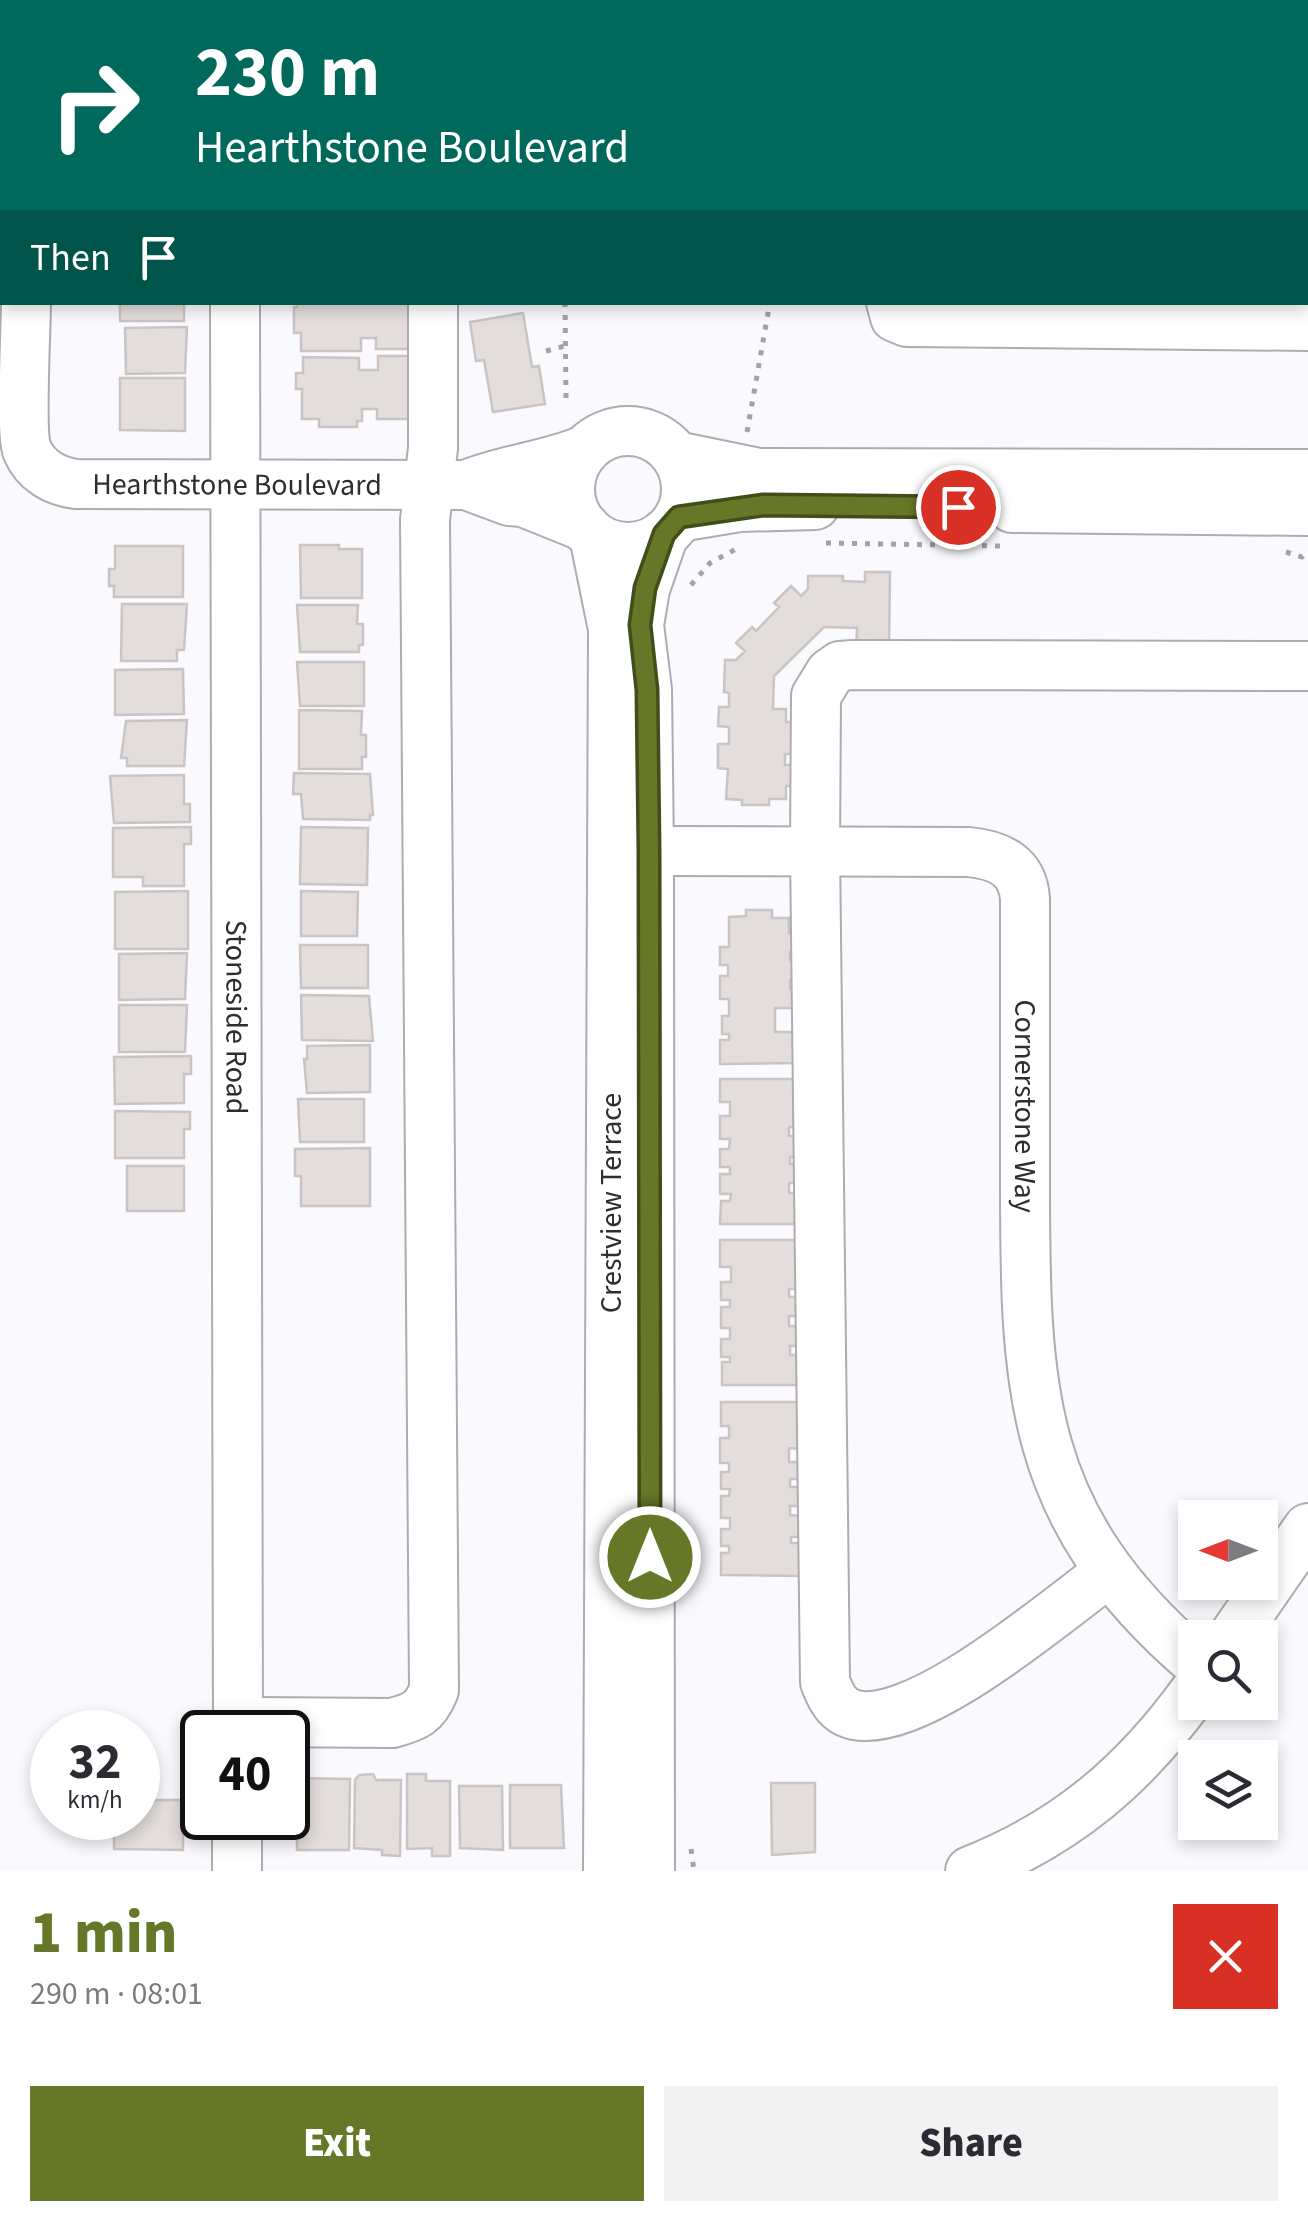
<!DOCTYPE html>
<html lang="en">
<head>
<meta charset="utf-8">
<style>
	:root { --surface:#fff; --page:#f2f2f3; --text:#2b2b33; --muted:#7c7c81; --accent:#667827 }
	body { margin:0; font-family:"Source Sans 3",sans-serif; background:var(--page); color:var(--text); height:100vh; display:flex; flex-direction:column; font-size:38px; white-space:nowrap }
	* { box-sizing:border-box; margin:0 }
	p { font-size:32px; color:var(--muted) }
	.icon { flex:none; width:55px; height:55px; fill:none; stroke:currentColor; stroke-width:2; stroke-linecap:round; stroke-linejoin:round }
	.map { position:relative; height:1871px; overflow:hidden }
	.panel { display:flex; flex-direction:column; background:var(--surface); flex:1 }
	.panel>* { flex:none }
	.banner { position:absolute; left:0px; top:0px; width:1310px; height:305px; box-shadow:0 5px 15px #0003; background:#00695c; color:#fff; overflow:hidden }
	.needle { width:65px; rotate:270deg }
	.buttons { position:absolute; left:1178px; top:1500px; display:grid; gap:20px }
	.buttons a { display:grid; place-items:center; width:100px; height:100px; border-radius:0px; background:var(--surface); box-shadow:0 5px 15px #0003; font-size:50px }
	.speed { position:absolute; left:30px; top:1710px; display:flex; gap:20px; font-size:50px; font-weight:700; text-align:center }
	.speed>* { display:grid; place-content:center; width:130px; height:130px; border-radius:50%; background:var(--surface); box-shadow:0 5px 15px #0003; line-height:1 }
	.speed small { font-size:25px; font-weight:400 }
	.speed .limit { border:5px solid #111; border-radius:15px; background:#fff; color:#111 }
	.pin { position:absolute; display:grid; place-items:center; width:85px; height:85px; color:#fff; margin:-42px; border:5px solid #fff; border-radius:50%; box-shadow:0 2px 10px #0007 }
	.me { position:absolute; width:110px; margin:-55px; rotate:0deg; stroke-linejoin:round; filter:drop-shadow(0 0 8px #0008) }
	.turn { display:flex; align-items:center; gap:35px; height:210px; padding:0 30px; font-size:45px }
	.turn .icon { width:130px; height:130px; stroke-width:2.5 }
	.turn b { display:block; font-size:70px; line-height:85px }
	.then { display:flex; align-items:center; height:95px; padding:0 30px; background:#0003; gap:20px; font-size:38px }
	.round { display:grid; place-items:center; flex:none; width:105px; height:105px; border-radius:0px; background:var(--page) }
	.summary { display:flex; align-items:center; justify-content:space-between; height:170px; padding:0 30px }
	h1 { font-size:60px; font-weight:800; line-height:75px; color:var(--accent) }
	.button { display:flex; gap:20px; margin-top:auto; padding:20px 30px }
	.button a { flex:1; height:115px; border-radius:0px; background:var(--accent); color:#fff; font-size:40px; font-weight:800; line-height:115px; text-align:center }
	.button a+a { background:var(--page); color:var(--text) }
	.map>svg:first-child { display:block }
	.building { fill:#e3dddc; stroke:#cac4c4; stroke-width:2.5 }
	.lines { fill:none; stroke-linecap:round; stroke-linejoin:round }
	.minor-casing { stroke:#adadb1; stroke-width:52 }
	.path { stroke:#a3a3a6; stroke-width:5; stroke-dasharray:5 8; stroke-linecap:butt }
	.minor { stroke:#fff; stroke-width:48 }
	.route-casing { stroke:#424e19; stroke-width:25 }
	.route { stroke:#667827; stroke-width:18 }
	.labels { text-anchor:middle; dominant-baseline:central; stroke-width:10; stroke-linejoin:round; paint-order:stroke }
	.street-label { font-size:30px; fill:#2e2e30; stroke:#fff }
</style>
</head>
<body>
<div class="map">
<svg width="1308" height="1871" viewBox="0 0 1308 1871">
	<rect width="100%" height="100%" fill="#fafafe"/>
	<!-- building -->
	<path class="building" d="M120,302H184V321H120Z
		M297,302H412V349H376V338H361V351H301V333H294V307H297Z
		M523,313L532,367L539,366L545,404L493,412L484,360L476,361L470,322Z
		M187,327L185,373L126,374L125,328Z
		M378,356H412V419H377V409H362V421H357V427H319V419H302V389H296V373H303V357L359,358V370H378Z
		M120,378H185V431L120,430Z
		M300,545H339V549H362V598H301Z
		M115,546H183V597H114V586H109V569H115Z
		M865,572H890L889,654H856L857,628L824,627L774,676L773,709H786V722H799L798,754H785V765H800L799,786H786V799H769V805H742V800L726,799L728,769L718,768V744H729V727L718,726L719,707H729V693L724,692L725,660H736L745,651L736,643L752,627L756,631L779,607L774,603L791,586L801,596L808,589V576H843V581L865,582Z
		M122,604H187L184,650H177V661H121Z
		M297,605H358L357,624H363V645H359V652H300Z
		M297,662H364V706H300Z
		M183,669L184,714L115,715V670Z
		M299,710L362,711L361,735H366V757H362V769H299Z
		M187,720L184,766H127V758H121L126,721Z
		M294,773L370,774L373,815H370V820L303,819L301,794H293Z
		M184,775V804H190V822L114,823L110,776Z
		M191,827V844H184V886H143V877H113V828Z
		M301,827L368,828L367,885L300,884Z
		M188,891V949H115V892Z
		M301,891L358,892L357,936H301Z
		M746,910H772V918H789V933L801,932V952H790V960H802V980H790V989H801V1008H775V1032H802V1063L720,1064V1040H729V1034H722V1016H729V999H720V976H728V965H720V947H729V917L746,916Z
		M300,945H368V988H301Z
		M187,953L185,999L119,1000V954Z
		M301,995L369,996L373,1041L302,1040Z
		M119,1005H187L185,1052H119Z
		M370,1045V1092L307,1093L304,1059H307V1046Z
		M191,1056V1074H184V1103L115,1104L114,1057Z
		M720,1079H802V1127H789V1136H802V1157H790V1164H802L801,1183H789V1193H801V1224H720L721,1201H730L731,1194H720V1174H730V1167H720V1149H729L730,1139H720V1116H730V1102H720Z
		M298,1099H364V1142H300Z
		M115,1111L190,1112V1129H184V1158H115Z
		M370,1148V1206H301V1176H295V1149Z
		M127,1166H184V1211H127Z
		M720,1240H802V1289H789V1297H801V1316H789V1326H802V1346H790V1355H802V1385H722V1362H730V1357H721V1339H730V1328H721V1307H730V1300H721V1282H731V1267H720Z
		M721,1402H802V1449L789,1448V1462H801V1479H790V1487H802V1506H790V1515L802,1516V1537H791V1543H802V1576L721,1575V1553H729V1546H721V1529H730V1518H721V1496H729L730,1489H721V1472H729V1463H720V1438H729V1426H721Z
		M373,1774L376,1780H401L400,1856L382,1855V1850L354,1848L355,1780L359,1775Z
		M407,1774H426V1781H450V1856H432V1848L407,1849Z
		M299,1778L350,1779L349,1850H297V1826H301Z
		M771,1783H815V1852L772,1855Z
		M510,1785H561L564,1848H510Z
		M459,1786H502L503,1850L460,1848Z
		M138,1800H184L183,1850L114,1849V1818H138Z"/>
	<g class="lines">
		<defs>
			<g id="minor">
				<path d="M28,2V0"/>
				<path d="M235,2V0"/>
				<path d="M435,2V0"/>
				<path id="s1" d="M26,302C26,330 20,431 27,450C36,471 54,481 76,484L466,485L509,501L523,502L585,527"/>
				<path id="s2" d="M235,302L238,1732"/>
				<path d="M891,302L895,317L907,322L1308,326"/>
				<circle cx="628" cy="489" r="58"/>
				<path d="M676,456L759,473L1308,474"/>
				<path d="M466,485C505,469 546,466 585,450"/>
				<path d="M1012,508L1308,511"/>
				<path d="M679,517L739,507L815,505"/>
				<path d="M594,536L613,629L608,1871"/>
				<path id="s3" d="M649,851L969,852C999,855 1023,866 1025,899C1025,993 1025,1087 1025,1181C1025,1388 1027,1516 1195,1661"/>
				<path d="M1109,1572C1057,1610 919,1729 855,1715C837,1711 831,1697 825,1682L815,851L816,696L830,673L840,666L853,665L1308,666"/>
				<path d="M1232,1638L1308,1528"/>
				<path d="M238,1722L392,1723C415,1717 425,1713 434,1690L425,520L433,448V302"/>
				<path d="M237,1871V1818"/>
				<path d="M650,1871L649,851L647,690L639,625L645,589L664,534"/>
				<path d="M970,1871C1067,1833 1135,1774 1195,1691"/>
			</g>
		</defs>
		<!-- minor casing -->
		<use href="#minor" class="minor-casing"/>
		<!-- path -->
		<path class="path" d="M564,0V2
			M826,2V0
			M565,302L566,399
			M546,351L565,346
			M747,432L770,302
			M826,543L1000,546
			M1286,552L1302,557L1306,551
			M691,585L710,563L736,549
			M691,1849L694,1871"/>
		<!-- minor -->
		<use href="#minor" class="minor"/>
	</g>
	<g class="lines">
		<defs>
			<path id="route" d="M650,1557L649,851L647,690L640,625L645,588L664,534L679,517L764,505L958,507"/>
		</defs>
		<!-- route casing -->
		<use href="#route" class="route-casing"/>
		<!-- route -->
		<use href="#route" class="route"/>
	</g>
	<g class="labels">
		<!-- street labels -->
		<g class="street-label">
			<text stroke="none"><textPath href="#s1" startOffset="372">Hearthstone Boulevard</textPath></text>
			<text stroke="none"><textPath href="#s2" startOffset="715">Stoneside Road</textPath></text>
			<text stroke="none"><textPath href="#s3" startOffset="608">Cornerstone Way</textPath></text>
			<text transform="translate(611 1203) rotate(-90)">Crestview Terrace</text>
		</g>
	</g>
</svg>
<div class="buttons">
<a><svg class="needle" viewBox="-14 -14 28 28"><path d="M0-13l5 13h-10z" fill="#e53935"/><path d="M0 13l5-13h-10z" fill="#7c7c81"/></svg></a>
<a><svg class="icon" aria-label="search" viewBox="0 0 24 24"><circle cx="10" cy="10" r="6"/><path d="M15 15l6 6"/></svg></a>
<a><svg class="icon" aria-label="layers" viewBox="0 0 24 24"><path d="M12 4l9 5-9 5-9-5zM3 14l9 5 9-5"/></svg></a>
</div>
<div class="speed"><div>32<small>km/h</small></div><div class="limit">40</div></div>
<div class="pin" style="left:958px;top:507px;background:#d93025"><svg class="icon" aria-label="arrive" viewBox="0 0 24 24"><path d="M6 21V4h12l-3 4 3 4H6"/></svg></div>
<svg class="me" style="left:650px;top:1557px" viewBox="-20 -20 40 40"><circle r="17" fill="#667827" stroke="#fff" stroke-width="3"/><path d="M0-11L8 9 0 5-8 9z" fill="#fff"/></svg>
<div class="banner">
<div class="turn"><svg class="icon" aria-label="right" viewBox="0 0 24 24"><path d="M7 20v-9h11M14 6l5 5-5 5"/></svg><div><b>230 m</b>Hearthstone Boulevard</div></div>
<div class="then">Then<svg class="icon" aria-label="arrive" viewBox="0 0 24 24"><path d="M6 21V4h12l-3 4 3 4H6"/></svg></div>
</div>
</div>
<section class="panel">
<div class="summary"><div><h1>1 min</h1><p>290 m · 08:01</p></div><a class="round" style="background:#d93025;color:#fff"><svg class="icon" aria-label="close" viewBox="0 0 24 24"><path d="M6 6l12 12M18 6L6 18"/></svg></a></div>
<div class="button"><a>Exit</a><a>Share</a></div>
</section>
</body>
</html>
